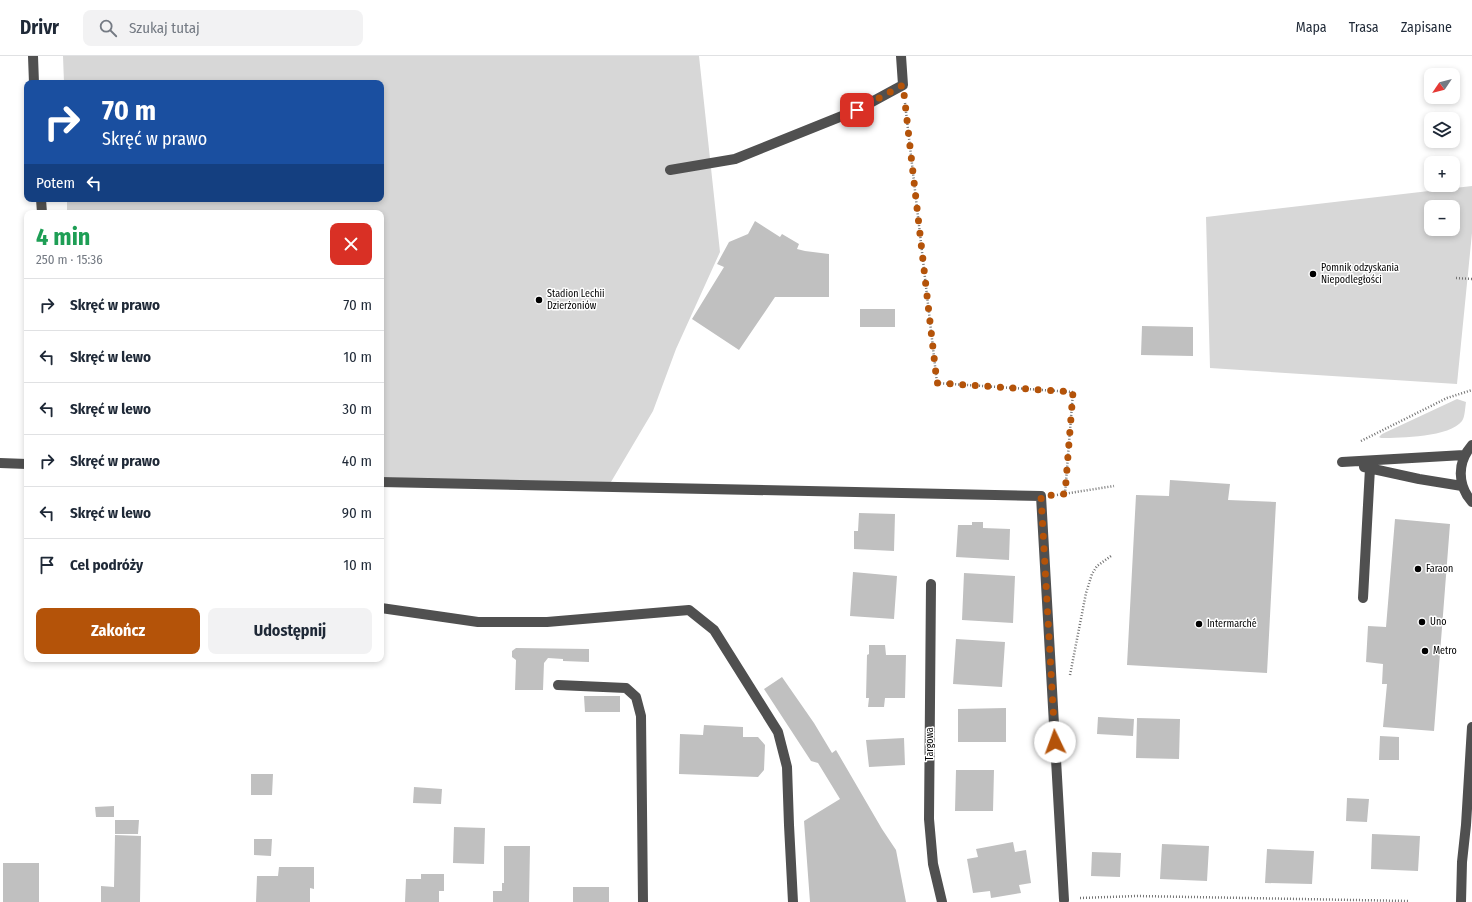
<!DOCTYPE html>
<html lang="pl">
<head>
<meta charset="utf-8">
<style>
	:root { --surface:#fff; --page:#f2f2f3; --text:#1f2937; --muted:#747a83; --line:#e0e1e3; --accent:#b45309 }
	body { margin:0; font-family:"Fira Sans Condensed",sans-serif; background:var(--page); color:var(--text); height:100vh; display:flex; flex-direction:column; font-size:15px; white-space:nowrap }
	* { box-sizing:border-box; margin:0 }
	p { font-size:13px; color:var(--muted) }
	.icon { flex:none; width:22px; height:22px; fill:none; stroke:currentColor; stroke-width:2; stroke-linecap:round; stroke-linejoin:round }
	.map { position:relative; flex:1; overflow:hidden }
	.details { position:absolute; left:24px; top:154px; width:360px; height:452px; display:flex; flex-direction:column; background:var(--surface); border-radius:8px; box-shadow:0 2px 6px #0003 }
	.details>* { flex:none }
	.hud { position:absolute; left:24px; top:24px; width:360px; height:122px; border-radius:8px; box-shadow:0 2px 6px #0003; background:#1a4fa0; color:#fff; overflow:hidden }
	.needle { width:26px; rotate:235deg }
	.controls { position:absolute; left:1424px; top:12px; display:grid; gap:8px }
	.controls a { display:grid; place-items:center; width:36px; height:36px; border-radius:8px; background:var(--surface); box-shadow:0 2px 6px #0003; font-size:20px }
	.pin { position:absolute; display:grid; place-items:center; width:34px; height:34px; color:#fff; margin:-17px; border-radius:8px; box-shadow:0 2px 6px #0006 }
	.me { position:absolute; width:44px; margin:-22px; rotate:357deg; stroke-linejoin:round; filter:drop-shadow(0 0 3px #0008) }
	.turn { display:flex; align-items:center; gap:14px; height:84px; padding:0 12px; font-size:18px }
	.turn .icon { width:52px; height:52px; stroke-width:2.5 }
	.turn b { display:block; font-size:28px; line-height:34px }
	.then { display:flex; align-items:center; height:38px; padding:0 12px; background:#0003; gap:8px; font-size:15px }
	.round { display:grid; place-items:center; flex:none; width:42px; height:42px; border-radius:8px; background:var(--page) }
	.summary { display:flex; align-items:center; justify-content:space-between; height:68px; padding:0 12px }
	h1 { font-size:24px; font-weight:700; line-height:30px; color:#1e9e55 }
	.cta { display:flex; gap:8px; margin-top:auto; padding:8px 12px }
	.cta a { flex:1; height:46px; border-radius:8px; background:var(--accent); color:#fff; font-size:16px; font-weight:700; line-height:46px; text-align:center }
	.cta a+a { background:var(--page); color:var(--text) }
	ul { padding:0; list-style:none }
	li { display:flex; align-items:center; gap:12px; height:52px; padding:0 12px; border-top:1px solid var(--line) }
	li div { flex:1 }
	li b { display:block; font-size:15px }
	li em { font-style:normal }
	header { display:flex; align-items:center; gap:24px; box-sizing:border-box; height:56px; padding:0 20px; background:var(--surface); border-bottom:1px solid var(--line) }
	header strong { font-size:19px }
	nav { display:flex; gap:22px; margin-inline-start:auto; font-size:14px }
	.search { width:280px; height:36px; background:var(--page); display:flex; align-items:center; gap:10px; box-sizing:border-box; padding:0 14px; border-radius:8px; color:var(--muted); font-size:15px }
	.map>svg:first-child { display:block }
	.green { fill:#d7d7d7; fill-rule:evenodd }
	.building { fill:#c0c0c0 }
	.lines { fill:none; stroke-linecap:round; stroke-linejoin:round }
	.path { stroke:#727272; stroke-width:2.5; stroke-dasharray:1 2; stroke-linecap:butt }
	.minor { stroke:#505050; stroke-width:10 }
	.route { stroke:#b45309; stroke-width:7; stroke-dasharray:0 12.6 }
	.poi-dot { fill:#000; stroke:#fff; stroke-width:1.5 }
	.labels { text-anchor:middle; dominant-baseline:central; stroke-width:3; stroke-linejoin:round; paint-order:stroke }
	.poi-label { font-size:10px; fill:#000; stroke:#fff; text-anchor:start }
	.street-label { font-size:10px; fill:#000; stroke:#fff }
</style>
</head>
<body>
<header>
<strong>Drivr</strong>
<div class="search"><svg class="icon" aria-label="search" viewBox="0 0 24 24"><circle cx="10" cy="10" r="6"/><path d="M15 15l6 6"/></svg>Szukaj tutaj</div>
<nav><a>Mapa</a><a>Trasa</a><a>Zapisane</a></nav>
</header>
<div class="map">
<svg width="1472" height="846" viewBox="0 0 1472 846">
	<rect width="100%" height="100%" fill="#fff"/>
	<!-- green -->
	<path class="green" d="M63,0H699L720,196L676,293L653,355L608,431L381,421V157H67V143H381V27H64Z
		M1472,130V177L1457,328L1210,312L1206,161ZM1431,151H1453V173H1431Z
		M1457,343L1466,346C1465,352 1465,361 1462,365C1450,381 1401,382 1381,382L1379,381L1382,378Z"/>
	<!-- building -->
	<path class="building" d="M755,165L780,181L782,178L799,188L797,193L805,195L829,198V241H775L739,294L692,263L724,211L717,208L729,186L748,178Z
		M860,253H895V271H860Z
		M1142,270L1193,271V300L1141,299Z
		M1170,424L1230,428L1228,444L1276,446L1267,617L1127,609L1136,439L1169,440Z
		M859,457L895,458L894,495L854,493V475H858Z
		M1395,463L1450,468L1434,675L1383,671L1387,628H1382L1383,608L1366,606L1368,570L1386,571Z
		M972,466H983V472L1010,473L1009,504L956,501L958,469H972Z
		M853,516L897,520L894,563L850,560Z
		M964,517L1015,520L1013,567L962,564Z
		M956,583L1005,586L1002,631L953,628Z
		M869,589H885L886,599H906L905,642H885L884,651H868L869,642H866L867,599L869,598Z
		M516,592L589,593V606L563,605V603L548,602L544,607L543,634H515L516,604L512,601V595Z
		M782,621L814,667L832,697L836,694L882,773L896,794L906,846H810L804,765L840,743L818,707L811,705L764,633Z
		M584,640H620V656H585Z
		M1006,652V686H958V653Z
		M1098,661L1134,663L1133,680L1097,678Z
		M1137,662L1180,663L1179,703L1136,702Z
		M704,669L743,671V681H758L765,689L764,714L758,721L679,718L680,678L703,679Z
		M1380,680L1399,681V704H1379Z
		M904,682L905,709L869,711L866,684Z
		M956,714H994L993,755H955Z
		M251,718H273L272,739H251Z
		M414,731L442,733L441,748L413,747Z
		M1347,742L1369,743L1367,766L1346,765Z
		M114,750V761H96L95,751Z
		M115,764H139L138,778H115Z
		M454,771L485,772L484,808L453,807Z
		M1372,778L1420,780L1418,815L1371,813Z
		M115,779L141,780L140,846H101V830L114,831Z
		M254,783H272L271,800L254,799Z
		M1013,786L1015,796L1026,794L1031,827L1019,829L1021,837L991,842L990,835L973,837L967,803L978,801L976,793Z
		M1162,788L1209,790L1207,825L1160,823Z
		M504,790H530L529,846H493V835H502V827H504Z
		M1267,793L1314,795L1312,828L1265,827Z
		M1092,796L1121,797L1120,821L1091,820Z
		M3,807H39V846H3Z
		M279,811H314V833L310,832V846H256L257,820H278Z
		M421,818H444V835H439V846H405L406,823H421Z
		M573,831H609V846H573Z"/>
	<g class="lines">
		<!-- path -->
		<path class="path" d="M905,47L937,327L1073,336L1065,438
			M1456,222L1472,223
			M1361,385L1447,342L1472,334
			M1057,439L1114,430
			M1070,619L1086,537L1092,518L1097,510L1111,500
			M1080,842L1137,840L1409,845"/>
		<!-- minor -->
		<path class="minor" d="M33,0L34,27
			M670,114L735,103L857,54L903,29L901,0
			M41,143L42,157
			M1472,389C1457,406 1457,429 1472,446
			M1342,406L1464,399
			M0,407L27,408
			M1364,411L1419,423L1462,430
			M381,426L1041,440L1064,844
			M931,528L929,763L933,808L942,846
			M1363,542L1370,412
			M381,552L478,566H547L689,554L714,574L778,676L787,711L789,769L793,846
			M558,629L626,632L636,641L641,660L643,846
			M1461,846L1462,806L1466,769L1472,671"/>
	</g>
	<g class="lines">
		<!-- route -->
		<path class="route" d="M857,54L903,29L937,327L1073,336L1065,438L1041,440L1055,686"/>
	</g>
	<!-- markers -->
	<g class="poi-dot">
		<circle cx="1313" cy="218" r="4"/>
		<circle cx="539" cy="244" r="4"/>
		<circle cx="1418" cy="513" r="4"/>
		<circle cx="1422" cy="566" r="4"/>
		<circle cx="1199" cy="568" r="4"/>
		<circle cx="1425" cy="595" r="4"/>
	</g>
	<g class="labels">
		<!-- poi labels -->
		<g class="poi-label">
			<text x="1321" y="212">Pomnik odzyskania<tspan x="1321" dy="12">Niepodległości</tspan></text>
			<text x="547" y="238">Stadion Lechii<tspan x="547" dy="12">Dzierżoniów</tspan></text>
			<text x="1426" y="513">Faraon</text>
			<text x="1430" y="566">Uno</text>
			<text x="1207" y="568">Intermarché</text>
			<text x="1433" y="595">Metro</text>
		</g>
		<!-- street labels -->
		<g class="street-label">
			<text transform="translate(930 688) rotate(-90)">Targowa</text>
		</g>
	</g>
</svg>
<div class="controls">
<a><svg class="needle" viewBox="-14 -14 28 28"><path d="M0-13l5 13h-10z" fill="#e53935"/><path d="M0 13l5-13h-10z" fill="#747a83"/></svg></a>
<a><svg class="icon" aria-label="layers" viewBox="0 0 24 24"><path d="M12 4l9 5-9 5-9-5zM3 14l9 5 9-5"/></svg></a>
<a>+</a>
<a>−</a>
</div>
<div class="pin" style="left:857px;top:54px;background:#d93025"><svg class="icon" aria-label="arrive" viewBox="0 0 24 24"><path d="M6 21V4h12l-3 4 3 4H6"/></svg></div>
<svg class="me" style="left:1055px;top:686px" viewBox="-20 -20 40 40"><circle r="19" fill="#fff"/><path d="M0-13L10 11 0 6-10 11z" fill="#b45309"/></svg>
<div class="hud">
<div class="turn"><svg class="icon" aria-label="right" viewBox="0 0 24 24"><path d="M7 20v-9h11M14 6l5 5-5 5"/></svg><div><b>70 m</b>Skręć w prawo</div></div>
<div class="then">Potem<svg class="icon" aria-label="left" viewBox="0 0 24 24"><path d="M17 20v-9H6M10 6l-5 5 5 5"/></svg></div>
</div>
<section class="details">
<div class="summary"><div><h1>4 min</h1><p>250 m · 15:36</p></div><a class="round" style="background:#d93025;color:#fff"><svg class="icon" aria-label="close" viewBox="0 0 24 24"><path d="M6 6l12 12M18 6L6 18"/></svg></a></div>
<ul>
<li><svg class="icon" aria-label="right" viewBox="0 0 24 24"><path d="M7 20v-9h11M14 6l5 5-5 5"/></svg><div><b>Skręć w prawo</b></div><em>70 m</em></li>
<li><svg class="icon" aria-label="left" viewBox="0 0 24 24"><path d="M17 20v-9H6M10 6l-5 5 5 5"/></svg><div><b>Skręć w lewo</b></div><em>10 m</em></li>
<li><svg class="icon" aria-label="left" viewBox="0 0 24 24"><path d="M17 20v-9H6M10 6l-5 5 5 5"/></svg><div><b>Skręć w lewo</b></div><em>30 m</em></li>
<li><svg class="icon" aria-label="right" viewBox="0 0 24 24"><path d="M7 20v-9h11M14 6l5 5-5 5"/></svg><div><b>Skręć w prawo</b></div><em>40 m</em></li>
<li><svg class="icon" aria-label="left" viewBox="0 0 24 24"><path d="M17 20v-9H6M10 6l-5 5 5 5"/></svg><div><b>Skręć w lewo</b></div><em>90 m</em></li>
<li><svg class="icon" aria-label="arrive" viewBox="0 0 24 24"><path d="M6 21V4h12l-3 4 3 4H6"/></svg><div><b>Cel podróży</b></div><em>10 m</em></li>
</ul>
<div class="cta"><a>Zakończ</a><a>Udostępnij</a></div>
</section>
</div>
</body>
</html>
